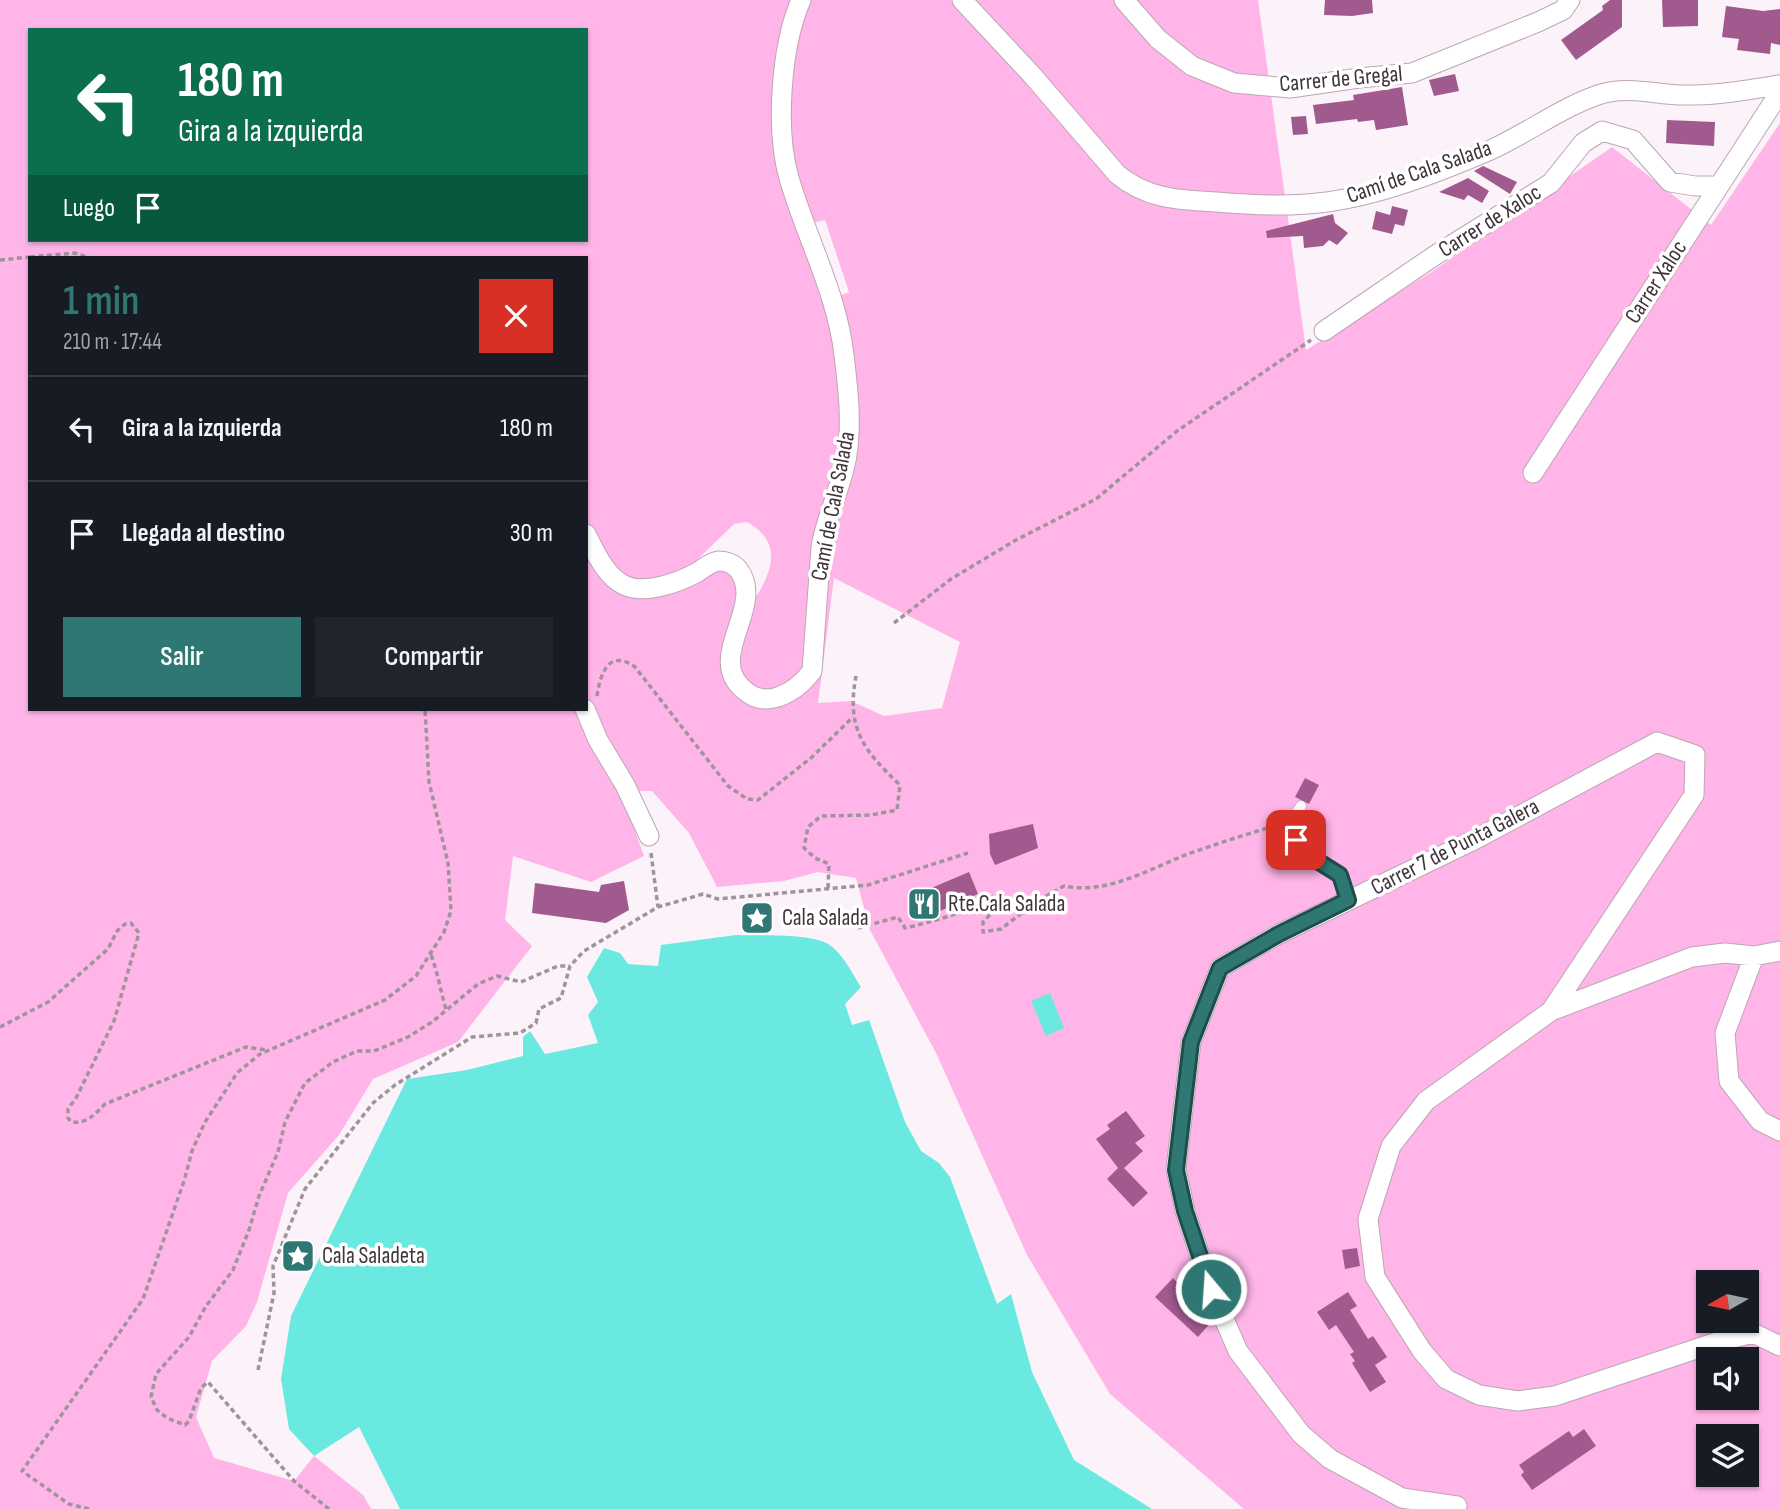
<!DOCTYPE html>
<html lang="es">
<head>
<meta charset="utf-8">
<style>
	:root { --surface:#171b24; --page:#20242c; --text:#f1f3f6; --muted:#9ea1a6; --line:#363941; --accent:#2f7773 }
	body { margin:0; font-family:"Sofia Sans Condensed",sans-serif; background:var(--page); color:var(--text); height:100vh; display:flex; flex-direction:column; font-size:26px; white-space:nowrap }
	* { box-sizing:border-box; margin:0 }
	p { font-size:23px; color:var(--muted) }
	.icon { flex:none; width:38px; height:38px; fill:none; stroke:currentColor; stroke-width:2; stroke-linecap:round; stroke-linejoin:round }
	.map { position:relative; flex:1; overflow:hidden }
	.details { position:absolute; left:28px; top:256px; width:560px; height:455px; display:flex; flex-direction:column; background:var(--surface); border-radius:0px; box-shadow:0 2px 5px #0004 }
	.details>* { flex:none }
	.hud { position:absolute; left:28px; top:28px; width:560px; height:214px; border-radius:0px; box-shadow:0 2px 5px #0004; background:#0b6e4f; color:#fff; overflow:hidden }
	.needle { width:46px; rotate:261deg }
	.controls { position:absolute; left:1696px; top:1270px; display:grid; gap:14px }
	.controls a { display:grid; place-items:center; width:63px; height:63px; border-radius:0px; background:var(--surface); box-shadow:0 2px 5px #0004; font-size:35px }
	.pin { position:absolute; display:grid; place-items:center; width:60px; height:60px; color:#fff; margin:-30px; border-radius:14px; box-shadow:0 4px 10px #0006 }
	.me { position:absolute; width:77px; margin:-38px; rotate:342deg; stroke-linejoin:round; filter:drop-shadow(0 0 5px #0008) }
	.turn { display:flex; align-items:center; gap:24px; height:147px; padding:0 35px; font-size:32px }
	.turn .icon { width:91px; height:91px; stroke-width:2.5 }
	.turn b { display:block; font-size:49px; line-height:60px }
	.then { display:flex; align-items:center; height:66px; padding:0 35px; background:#0003; gap:14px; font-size:26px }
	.round { display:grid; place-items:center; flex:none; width:74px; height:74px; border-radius:0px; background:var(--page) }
	.headline { display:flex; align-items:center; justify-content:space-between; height:119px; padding:0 35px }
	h1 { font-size:42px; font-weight:600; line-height:52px; color:var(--accent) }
	.button { display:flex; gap:14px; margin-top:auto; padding:14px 35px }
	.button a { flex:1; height:80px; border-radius:0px; background:var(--accent); color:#fff; font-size:28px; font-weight:600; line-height:80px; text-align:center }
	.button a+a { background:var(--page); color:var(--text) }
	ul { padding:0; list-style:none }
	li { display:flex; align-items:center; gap:21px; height:105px; padding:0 35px; border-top:2px solid var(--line) }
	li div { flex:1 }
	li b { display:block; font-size:26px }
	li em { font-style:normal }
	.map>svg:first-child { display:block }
	.green { fill:#ffb5e8; fill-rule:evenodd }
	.water { fill:#69e9e0 }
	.building { fill:#a15a8e }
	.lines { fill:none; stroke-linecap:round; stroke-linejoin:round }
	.service-casing { stroke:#bda5b5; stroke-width:11 }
	.minor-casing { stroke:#bda5b5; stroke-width:21 }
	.path { stroke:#9e949b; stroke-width:3.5; stroke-dasharray:5 3.5; stroke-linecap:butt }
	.service { stroke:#fff; stroke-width:10 }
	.minor { stroke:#fff; stroke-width:19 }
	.route-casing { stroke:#1f4d4b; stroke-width:18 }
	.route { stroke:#2f7773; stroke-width:12 }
	.labels { text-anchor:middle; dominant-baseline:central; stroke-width:7; stroke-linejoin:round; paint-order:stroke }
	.street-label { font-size:23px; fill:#3f353b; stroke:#fff }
	.poi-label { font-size:23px; fill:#3f353b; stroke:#fff; text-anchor:start }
</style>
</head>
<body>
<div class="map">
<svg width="1780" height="1509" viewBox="0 0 1780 1509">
	<rect width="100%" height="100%" fill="#fcf2f9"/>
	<!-- green -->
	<path class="green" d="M0,0H1258L1306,350L1430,273L1612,147L1711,225L1780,123V1509H1244L1110,1394L1027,1255L936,1053L870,930L856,878L818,872L784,881L717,887L689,833L652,791H634L626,806L644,856L591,882L513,856L505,920L532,946L458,1042L373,1079L339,1135L288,1193L257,1302L246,1326L212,1361L196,1417L214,1458L294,1481L314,1456L363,1495L371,1509H0ZM30,30H586V240H30ZM825,220L849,292L837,297L813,223ZM30,257H586V709H30ZM747,522C783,542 773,571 754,600L740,562L698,559L734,524ZM834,578L960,642L942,708L884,716L851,701L818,703ZM1708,1283H1746V1321H1708ZM1708,1360H1746V1398H1708ZM1708,1437H1746V1475H1708Z"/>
	<!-- water -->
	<path class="water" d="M736,935C759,936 808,933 828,944C842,952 852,973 861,987L845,1004L852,1025L869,1020L905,1122L921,1151L939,1163L950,1177L997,1304L1011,1294L1032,1372L1074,1460L1152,1509H400L359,1427L314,1456L289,1429L281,1379L291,1316L407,1079L467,1070L523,1056V1037L530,1031L545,1054L598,1043L588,1015L598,1002L587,977L604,948L620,953L628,964L658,966L661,945Z
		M1050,993L1064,1028L1046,1036L1031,1001Z"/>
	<!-- building -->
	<path class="building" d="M1325,0H1372L1373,13L1352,16L1324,15Z
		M1610,0H1622V27L1576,60L1561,40L1603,10L1602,6Z
		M1662,0H1698V26L1663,27Z
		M1726,6L1763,11L1780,9V45L1771,43L1770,54L1737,50L1739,39L1722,37Z
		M1455,74L1459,91L1434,96L1429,80Z
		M1402,87L1408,125L1376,130L1374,120L1358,122L1357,119L1316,124L1313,105L1354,100L1353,95Z
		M1306,116L1308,134L1293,135L1291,117Z
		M1667,120L1715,122L1714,146L1666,143Z
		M1483,166L1517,182L1510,194L1474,171Z
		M1468,178L1489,191L1482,203L1468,195L1464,200L1439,192Z
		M1392,206L1408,210L1404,226L1395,224L1392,234L1372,229L1376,211L1390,215Z
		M1333,214L1335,223L1348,233L1337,245L1329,240L1323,246L1304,248L1303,236L1267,238L1266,231Z
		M1305,778L1319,785L1309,804L1295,797Z
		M1033,824L1038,848L995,865L990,854L989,834Z
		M969,872L978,894L920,920L910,897Z
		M624,881L629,910L606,923L532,913L535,883L599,892L601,885Z
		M1126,1111L1145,1136L1135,1143L1143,1151L1124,1168L1148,1193L1133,1207L1107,1179L1118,1168L1096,1139L1110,1129L1107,1125Z
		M1357,1248L1360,1266L1345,1269L1342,1250Z
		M1173,1278L1209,1315L1212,1321L1198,1337L1155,1297Z
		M1348,1292L1357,1306L1350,1310L1368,1339L1373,1336L1387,1357L1375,1365L1386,1382L1370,1392L1352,1363L1355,1361L1350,1354L1354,1352L1336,1325L1329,1330L1317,1312Z
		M1584,1429L1596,1446L1532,1490L1521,1475L1524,1472L1519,1465L1569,1431L1573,1437Z"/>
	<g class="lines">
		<defs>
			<path id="service" d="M1301,806C1299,810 1293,816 1293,821C1288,847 1321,865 1340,875L1348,900"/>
			<path id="minor" d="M962,0L1032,75L1117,174C1146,199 1180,200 1216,202C1253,205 1290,207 1327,202C1380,195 1439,172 1488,151C1527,134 1561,107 1601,94C1628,86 1653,94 1680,95C1714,96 1747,90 1780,85
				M1124,0L1158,39L1192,66L1234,83L1290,88L1359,78L1412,73L1538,22L1563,10L1570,0
				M1324,331L1434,256L1551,183L1583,143L1602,131L1633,140L1670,182L1695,186H1719
				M1533,473L1780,92
				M586,534C595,551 605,576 624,585C644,595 677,583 696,573C703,569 710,562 719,561C726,561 734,564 738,569C768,607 700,660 748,693C757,700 768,700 778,697C793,692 803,683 812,671L821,547C826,516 842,487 847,455C852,422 848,388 844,355C837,293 806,237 789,178C775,129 781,46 801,0
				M585,709L598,740L625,785L649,836
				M1780,951L1754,956L1725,953L1692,957L1551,1011L1426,1101L1391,1146L1368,1219L1375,1277L1422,1351L1446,1379L1479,1395L1518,1401L1555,1396L1717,1342L1753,1333L1780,1346
				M1754,956L1725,1033L1729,1081L1760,1121L1780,1131
				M1457,1506L1402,1498L1330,1459L1301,1434L1238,1351L1211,1289L1185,1211L1176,1169L1191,1042L1220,968L1279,934L1476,839L1657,742L1695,755L1694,795L1551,1011"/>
		</defs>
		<!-- service casing -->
		<use href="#service" class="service-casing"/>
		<!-- minor casing -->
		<use href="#minor" class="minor-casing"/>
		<!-- path -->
		<path class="path" d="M30,257L75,253L86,257
			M0,260L30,257
			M894,623L951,579L1016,540L1096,499L1177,431L1311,340
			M597,696C600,674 609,648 635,667L728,786L747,799L758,800L812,757L853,717
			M651,853L658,907
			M828,888L829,864L815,858L804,848L808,827L821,816L871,815L897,810L900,785C863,750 846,728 856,676
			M858,928L898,917L905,928C927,923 948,917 969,909C982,903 990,896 1004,893L1003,901L983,922V932L1001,929L1036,902L1064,886C1107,895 1149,869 1188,854C1219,843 1250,833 1281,824
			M431,955C438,973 440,990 446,1009
			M0,1027L48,1002L108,949L117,931L125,924L131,923L139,933L114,1021L76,1098L68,1109V1118L71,1122C87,1124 94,1115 105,1104L246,1047L267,1050
			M258,1370L274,1293L273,1266L305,1189L373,1103L395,1085L472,1037L520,1033L536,1023L539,1009L561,998L570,966L584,951L658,907L703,894L718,899L868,885L968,853
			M89,1509L69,1504L22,1471L143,1299L184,1181L192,1151L205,1122L237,1073L260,1054L385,1000L416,976L444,932L451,911L448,863L429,782L425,709
			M329,1509L294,1481L208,1382L201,1388L189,1421L185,1425L167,1418L157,1410L151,1397L156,1374L189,1337L206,1306L233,1270L249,1230L259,1196L278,1152L285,1122L305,1083L333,1062L357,1051H374L408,1037L432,1022L478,984L497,976L521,982L558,966H570"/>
		<!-- service -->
		<use href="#service" class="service"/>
		<!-- minor -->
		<use href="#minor" class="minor"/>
	</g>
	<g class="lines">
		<defs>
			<path id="route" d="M1211,1289L1185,1211L1176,1170L1191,1042L1220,968L1279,934L1348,900L1340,875L1308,855L1296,840"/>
		</defs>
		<!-- route casing -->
		<use href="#route" class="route-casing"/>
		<!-- route -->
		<use href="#route" class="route"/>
	</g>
	<!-- icons -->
	<defs>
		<symbol id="restaurant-square" viewBox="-11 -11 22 22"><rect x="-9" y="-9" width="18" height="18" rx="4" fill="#2f7773" stroke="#fff"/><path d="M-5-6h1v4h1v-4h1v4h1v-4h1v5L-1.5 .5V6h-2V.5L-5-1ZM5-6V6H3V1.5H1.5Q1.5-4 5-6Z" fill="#fff"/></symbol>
		<symbol id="sight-square" viewBox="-11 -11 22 22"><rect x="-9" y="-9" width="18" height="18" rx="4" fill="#2f7773" stroke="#fff"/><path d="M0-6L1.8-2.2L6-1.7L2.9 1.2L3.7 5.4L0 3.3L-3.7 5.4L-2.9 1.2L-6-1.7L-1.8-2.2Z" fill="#fff"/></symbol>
	</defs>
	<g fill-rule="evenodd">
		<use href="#restaurant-square" x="905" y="885" width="38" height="38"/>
		<use href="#sight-square" x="738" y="899" width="38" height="38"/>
		<use href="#sight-square" x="279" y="1237" width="38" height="38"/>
	</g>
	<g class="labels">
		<!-- street labels -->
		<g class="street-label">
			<text transform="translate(1341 79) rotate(-5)">Carrer de Gregal</text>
			<text transform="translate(1419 172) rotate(-19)">Camí de Cala Salada</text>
			<text transform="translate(1490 221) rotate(-32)">Carrer de Xaloc</text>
			<text transform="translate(1656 282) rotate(-57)">Carrer Xaloc</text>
			<text transform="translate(833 506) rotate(-79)">Camí de Cala Salada</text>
			<text transform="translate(1455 847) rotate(-27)">Carrer 7 de Punta Galera</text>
		</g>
		<!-- poi labels -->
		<g class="poi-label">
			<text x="948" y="904">Rte.Cala Salada</text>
			<text x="782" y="918">Cala Salada</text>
			<text x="322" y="1256">Cala Saladeta</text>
		</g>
	</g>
</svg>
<div class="controls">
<a><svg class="needle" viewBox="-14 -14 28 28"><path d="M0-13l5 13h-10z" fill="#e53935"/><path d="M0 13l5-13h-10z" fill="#9ea1a6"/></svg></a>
<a><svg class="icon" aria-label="sound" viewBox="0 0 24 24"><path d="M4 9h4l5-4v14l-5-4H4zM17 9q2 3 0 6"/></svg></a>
<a><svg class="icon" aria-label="layers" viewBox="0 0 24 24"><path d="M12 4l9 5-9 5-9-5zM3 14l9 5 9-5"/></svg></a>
</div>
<div class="pin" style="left:1296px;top:840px;background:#d93025"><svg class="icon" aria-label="arrive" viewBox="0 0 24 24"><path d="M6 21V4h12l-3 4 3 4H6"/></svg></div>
<svg class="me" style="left:1211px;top:1289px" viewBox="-20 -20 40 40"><circle r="17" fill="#2f7773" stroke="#fff" stroke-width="3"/><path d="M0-11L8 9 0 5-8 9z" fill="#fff"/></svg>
<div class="hud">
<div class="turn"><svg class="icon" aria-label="left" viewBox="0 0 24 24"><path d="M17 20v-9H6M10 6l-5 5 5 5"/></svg><div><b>180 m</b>Gira a la izquierda</div></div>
<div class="then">Luego<svg class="icon" aria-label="arrive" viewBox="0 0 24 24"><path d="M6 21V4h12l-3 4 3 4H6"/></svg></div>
</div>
<section class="details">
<div class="headline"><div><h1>1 min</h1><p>210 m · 17:44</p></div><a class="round" style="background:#d93025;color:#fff"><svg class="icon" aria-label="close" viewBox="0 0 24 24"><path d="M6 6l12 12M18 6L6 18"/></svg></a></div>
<ul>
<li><svg class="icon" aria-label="left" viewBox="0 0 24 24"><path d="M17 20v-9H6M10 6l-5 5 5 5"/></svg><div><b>Gira a la izquierda</b></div><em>180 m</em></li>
<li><svg class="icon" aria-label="arrive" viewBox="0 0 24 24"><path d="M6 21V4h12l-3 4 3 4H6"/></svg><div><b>Llegada al destino</b></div><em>30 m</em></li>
</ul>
<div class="button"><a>Salir</a><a>Compartir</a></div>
</section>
</div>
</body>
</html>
